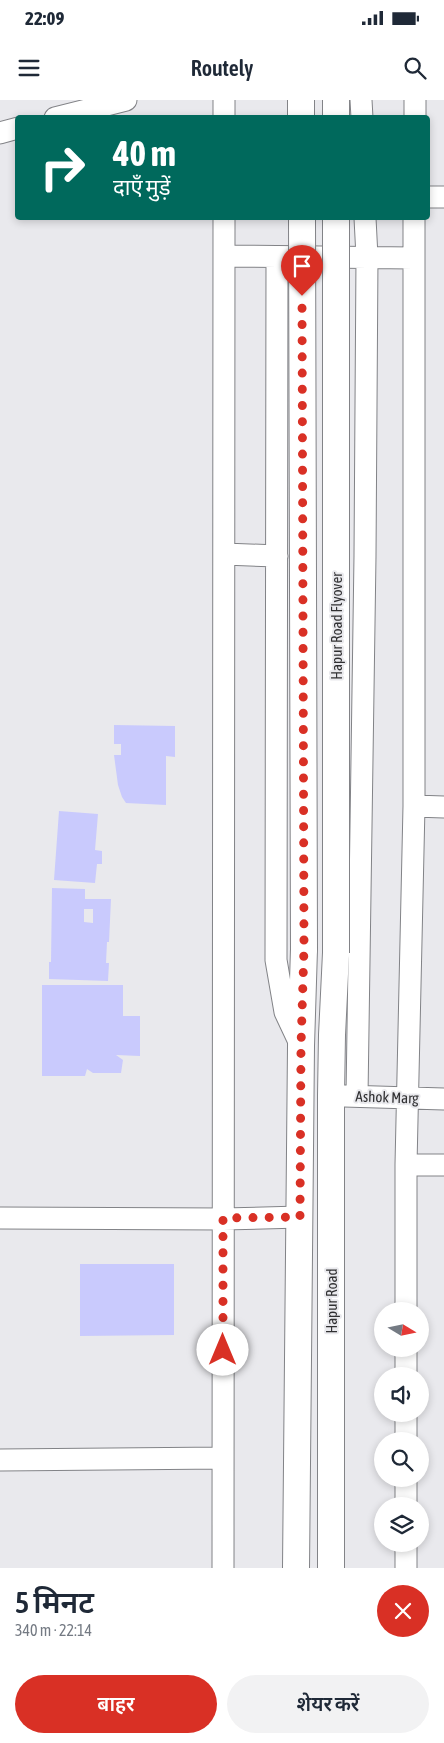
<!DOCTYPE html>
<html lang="hi">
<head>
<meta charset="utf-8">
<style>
	:root { --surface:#fff; --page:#f2f2f3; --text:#1f2937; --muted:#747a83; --accent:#d93025 }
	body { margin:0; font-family:"Asap Condensed","Noto Sans Devanagari",sans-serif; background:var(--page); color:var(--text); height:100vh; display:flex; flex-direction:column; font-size:19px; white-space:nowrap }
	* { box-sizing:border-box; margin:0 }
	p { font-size:16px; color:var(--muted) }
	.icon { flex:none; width:28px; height:28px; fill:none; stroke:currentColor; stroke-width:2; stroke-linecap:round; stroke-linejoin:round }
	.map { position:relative; height:1468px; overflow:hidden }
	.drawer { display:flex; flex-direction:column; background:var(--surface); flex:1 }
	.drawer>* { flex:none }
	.guide { position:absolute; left:15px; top:15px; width:415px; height:105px; border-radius:5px; box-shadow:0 2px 8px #0003; background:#00695c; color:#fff; overflow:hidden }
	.needle { width:32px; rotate:100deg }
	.fabs { position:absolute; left:374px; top:1202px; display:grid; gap:10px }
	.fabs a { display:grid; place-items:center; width:55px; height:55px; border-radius:50%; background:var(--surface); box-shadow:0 2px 8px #0003; font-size:25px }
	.pin { position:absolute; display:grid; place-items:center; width:42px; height:42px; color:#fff; margin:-51px -21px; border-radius:50% 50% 50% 0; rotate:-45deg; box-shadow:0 0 5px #0007 }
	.pin .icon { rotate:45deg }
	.me { position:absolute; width:55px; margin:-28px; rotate:0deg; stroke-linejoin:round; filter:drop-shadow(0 0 4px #0008) }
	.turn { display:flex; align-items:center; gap:18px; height:105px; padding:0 15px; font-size:22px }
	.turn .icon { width:65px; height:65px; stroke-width:2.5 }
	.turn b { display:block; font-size:35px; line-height:42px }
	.round { display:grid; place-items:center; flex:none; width:52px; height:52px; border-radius:26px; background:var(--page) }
	.overview { display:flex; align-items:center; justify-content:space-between; height:85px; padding:0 15px }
	h1 { font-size:30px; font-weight:600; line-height:38px }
	.button { display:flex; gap:10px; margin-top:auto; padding:10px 15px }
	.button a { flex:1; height:58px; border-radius:30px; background:var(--accent); color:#fff; font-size:20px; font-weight:600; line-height:58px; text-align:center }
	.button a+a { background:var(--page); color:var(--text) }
	.status { display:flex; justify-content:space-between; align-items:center; height:35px; padding:0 25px; background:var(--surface); direction:ltr }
	.status svg { height:14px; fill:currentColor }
	header { display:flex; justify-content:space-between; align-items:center; height:65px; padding:0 15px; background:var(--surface); font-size:22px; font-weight:600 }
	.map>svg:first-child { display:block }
	.building { fill:#c9cafd; fill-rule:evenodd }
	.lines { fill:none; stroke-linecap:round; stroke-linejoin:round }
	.minor-casing { stroke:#828387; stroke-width:23 }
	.major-casing { stroke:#828387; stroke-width:28 }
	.minor { stroke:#fff; stroke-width:21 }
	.major { stroke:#fff; stroke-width:26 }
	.major-bridge-casing { stroke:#828387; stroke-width:28; stroke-linecap:butt }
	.major-bridge { stroke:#fff; stroke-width:26 }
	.route { stroke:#d93025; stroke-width:9; stroke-dasharray:0 16.2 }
	.labels { text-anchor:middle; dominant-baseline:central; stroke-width:4; stroke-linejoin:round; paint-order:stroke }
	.street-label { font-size:15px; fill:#303032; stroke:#e9e9ed }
</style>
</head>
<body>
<div class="status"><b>22:09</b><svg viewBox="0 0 49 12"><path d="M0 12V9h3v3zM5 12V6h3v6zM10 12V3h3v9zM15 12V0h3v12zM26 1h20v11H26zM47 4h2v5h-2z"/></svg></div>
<header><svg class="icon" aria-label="menu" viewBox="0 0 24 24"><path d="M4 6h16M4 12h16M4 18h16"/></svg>Routely<svg class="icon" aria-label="search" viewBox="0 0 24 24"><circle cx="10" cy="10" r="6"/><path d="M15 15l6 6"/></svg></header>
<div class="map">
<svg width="444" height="1468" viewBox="0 0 444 1468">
	<rect width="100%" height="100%" fill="#e9e9ed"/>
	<!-- building -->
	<path class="building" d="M114,625L175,626V657L166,656V705L126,703L122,697L118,685L114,655H121V644H114Z
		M59,711L98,714L95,750L102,751V764H97L95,783L54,780Z
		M52,788L85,789V799H111L109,842H107L106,863H109L108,881L49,879V862H51ZM84,809H93V823L84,822Z
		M42,885H123V916H140V956L116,955L123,960L121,973H93L87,969L85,976H42Z
		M80,1164H174V1235L80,1236Z"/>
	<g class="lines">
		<defs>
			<path id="minor" d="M361,0L362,18
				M55,18L126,0
				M224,18V0
				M415,18V0
				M0,33L18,28
				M428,97H444
				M224,156L413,158
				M277,157L276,860L285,912L301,946
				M224,454L277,456
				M414,706L444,707
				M344,996L444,999
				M357,996L365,456L367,157L365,118
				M406,1065H444
				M0,1118L223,1119L300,1117
				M406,1211V1065L414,706V118
				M406,1249V1276
				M406,1314V1341
				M0,1360L223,1358
				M406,1379V1406
				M406,1444V1468
				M223,1468L224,118"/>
			<path id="major" d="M301,0V18
				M336,0V18
				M296,1468L301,946L304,849
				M331,1468V995L332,935L336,853"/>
		</defs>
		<!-- minor casing -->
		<use href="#minor" class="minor-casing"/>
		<!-- major casing -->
		<use href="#major" class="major-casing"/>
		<!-- minor -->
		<use href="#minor" class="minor"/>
		<!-- major -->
		<use href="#major" class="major"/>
		<defs>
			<path id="major-bridge" d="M302,118L304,849
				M336,118V853"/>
		</defs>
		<!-- major-bridge casing -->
		<use href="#major-bridge" class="major-bridge-casing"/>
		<!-- major-bridge -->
		<use href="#major-bridge" class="major-bridge"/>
	</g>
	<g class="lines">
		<!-- route -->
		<path class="route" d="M223,1250V1118L300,1117L301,946L304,848L302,196"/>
	</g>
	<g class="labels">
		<!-- street labels -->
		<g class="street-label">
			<text transform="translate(336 526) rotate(-90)">Hapur Road Flyover</text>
			<text transform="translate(387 997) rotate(2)">Ashok Marg</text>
			<text transform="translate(331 1201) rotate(-90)">Hapur Road</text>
		</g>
	</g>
</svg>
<div class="fabs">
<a><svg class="needle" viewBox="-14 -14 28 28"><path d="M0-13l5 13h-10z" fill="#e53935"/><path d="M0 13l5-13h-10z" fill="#747a83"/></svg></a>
<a><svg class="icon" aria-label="sound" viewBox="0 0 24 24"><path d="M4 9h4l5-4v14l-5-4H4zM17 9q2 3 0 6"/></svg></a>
<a><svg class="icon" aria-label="search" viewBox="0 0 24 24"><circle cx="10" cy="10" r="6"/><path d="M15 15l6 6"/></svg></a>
<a><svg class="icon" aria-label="layers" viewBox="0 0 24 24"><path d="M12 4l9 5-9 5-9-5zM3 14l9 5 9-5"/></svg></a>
</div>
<div class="pin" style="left:302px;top:196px;background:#d93025"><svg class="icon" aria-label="arrive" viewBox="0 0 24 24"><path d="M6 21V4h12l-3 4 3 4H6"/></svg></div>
<svg class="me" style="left:223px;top:1250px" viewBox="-20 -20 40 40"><circle r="19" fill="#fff"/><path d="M0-13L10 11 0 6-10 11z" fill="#d93025"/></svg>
<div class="guide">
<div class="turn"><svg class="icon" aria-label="right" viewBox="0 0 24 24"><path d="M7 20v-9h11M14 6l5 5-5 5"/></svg><div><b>40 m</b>दाएँ मुड़ें</div></div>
</div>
</div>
<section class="drawer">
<div class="overview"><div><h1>5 मिनट</h1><p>340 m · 22:14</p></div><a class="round" style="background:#d93025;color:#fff"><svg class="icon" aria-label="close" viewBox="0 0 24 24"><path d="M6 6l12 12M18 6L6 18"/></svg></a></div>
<div class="button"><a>बाहर</a><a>शेयर करें</a></div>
</section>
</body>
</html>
